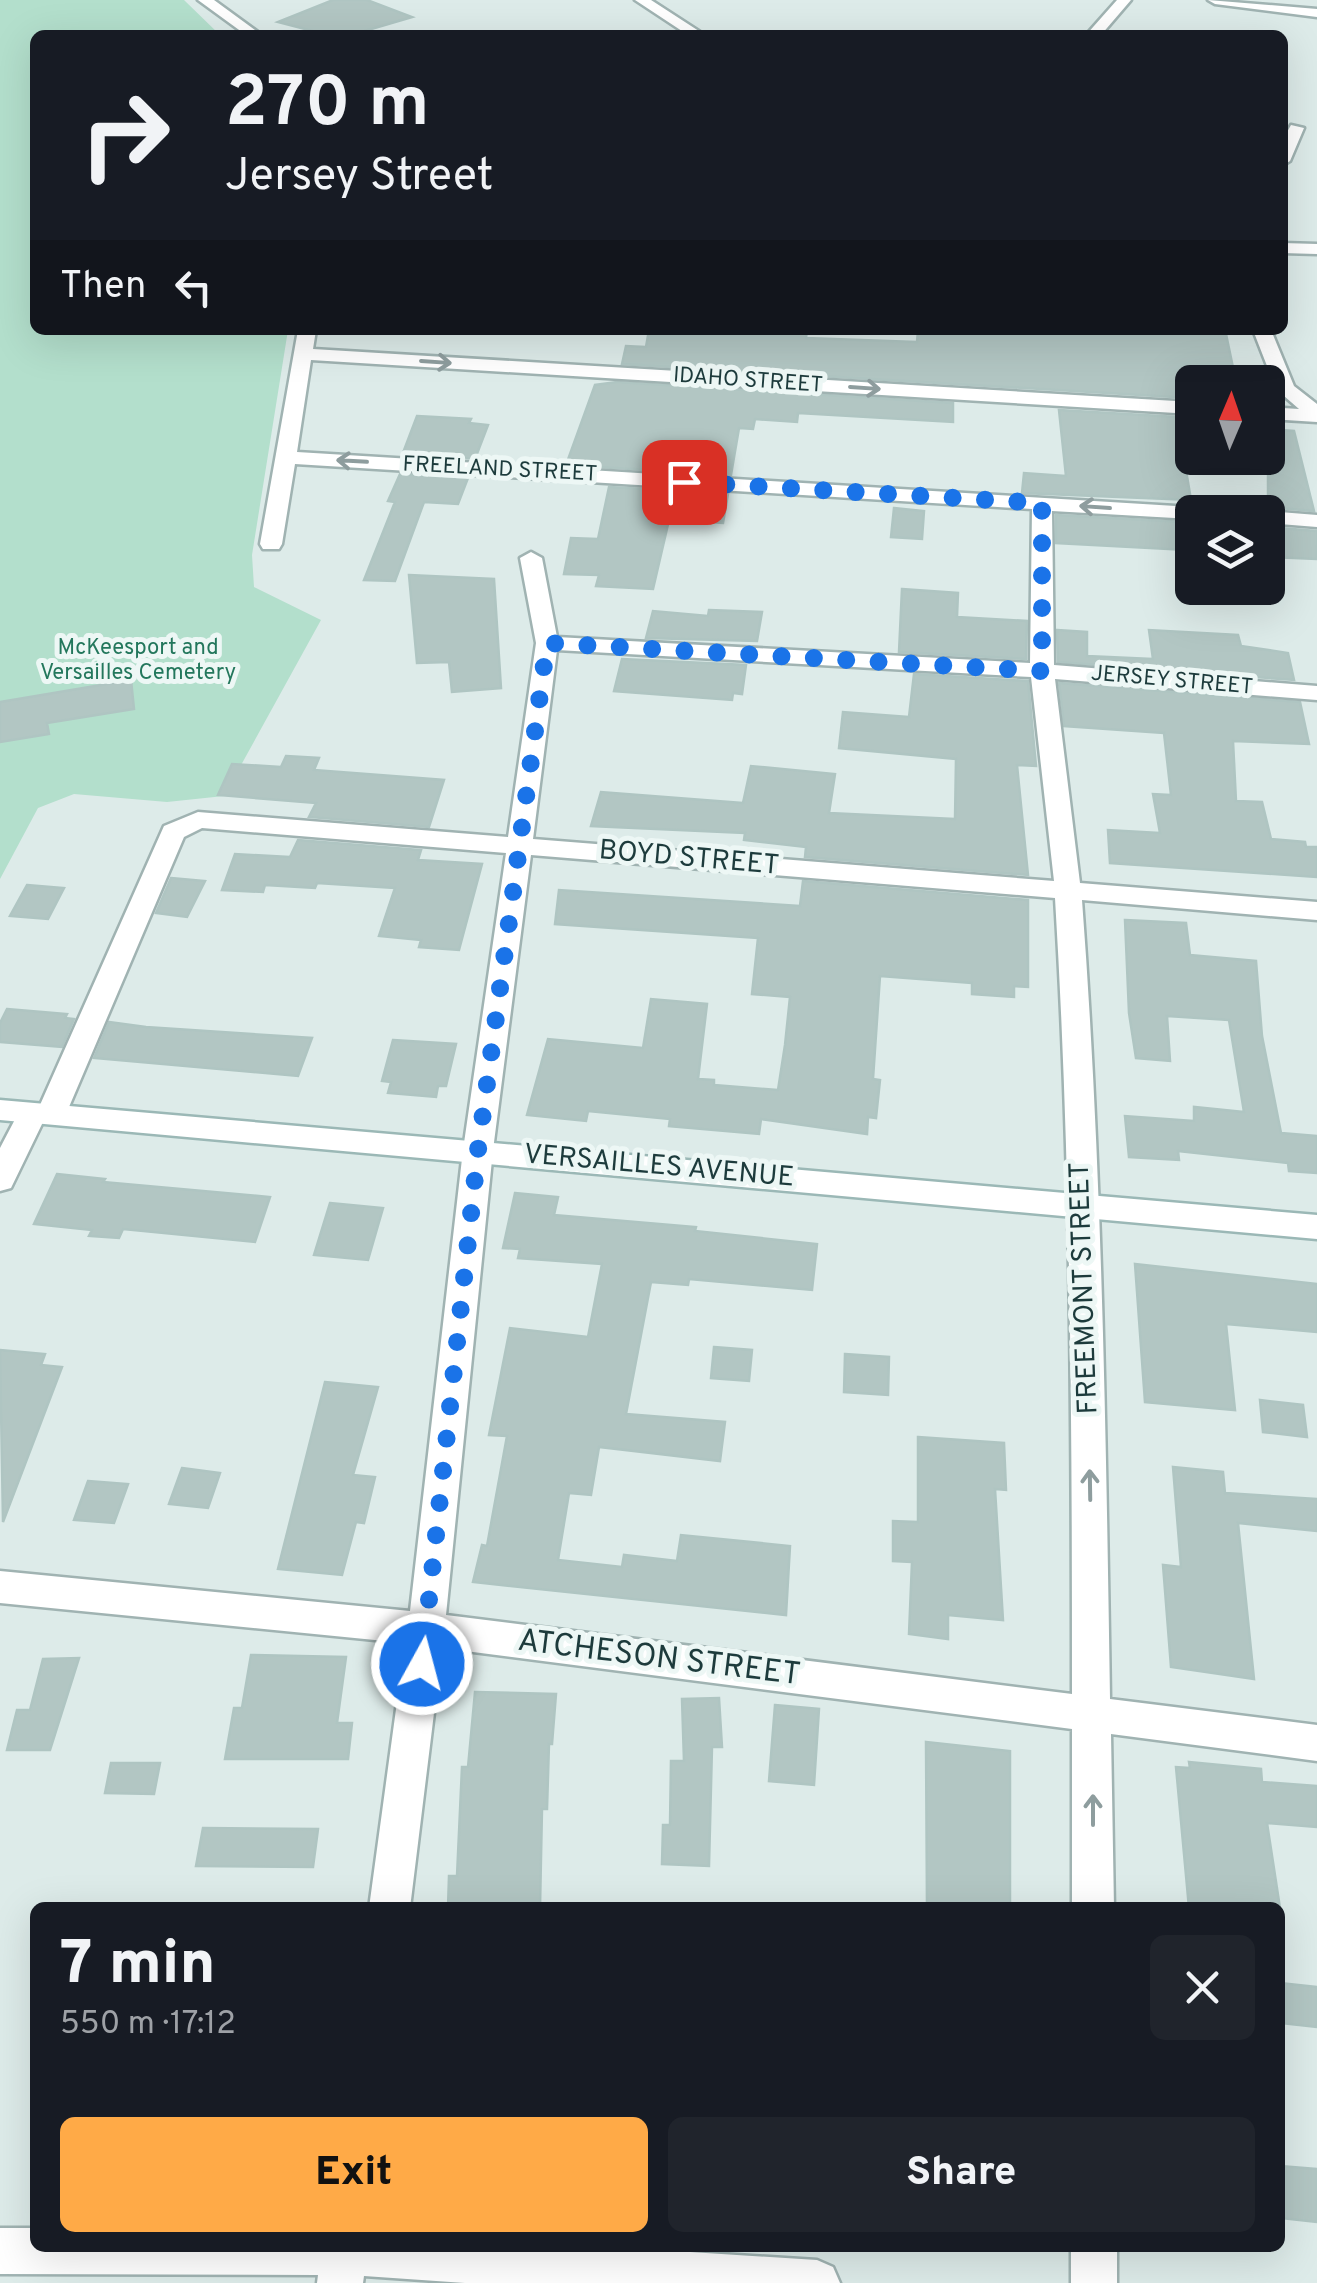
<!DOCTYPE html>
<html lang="en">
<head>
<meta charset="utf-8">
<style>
	:root { --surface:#171b24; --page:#20242c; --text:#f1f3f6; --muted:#9ea1a6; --accent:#ffaa47 }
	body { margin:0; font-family:Overpass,sans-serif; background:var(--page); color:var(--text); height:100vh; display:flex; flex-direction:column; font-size:38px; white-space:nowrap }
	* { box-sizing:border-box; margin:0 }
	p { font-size:32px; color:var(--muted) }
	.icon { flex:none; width:55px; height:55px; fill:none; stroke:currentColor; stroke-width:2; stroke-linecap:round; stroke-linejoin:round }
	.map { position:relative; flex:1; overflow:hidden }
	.sheet { position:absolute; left:30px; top:1902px; width:1255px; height:350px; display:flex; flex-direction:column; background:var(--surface); border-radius:15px; box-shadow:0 10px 40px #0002 }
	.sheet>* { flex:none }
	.hud { position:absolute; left:30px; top:30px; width:1258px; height:305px; border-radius:15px; box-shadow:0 10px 40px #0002; background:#171b24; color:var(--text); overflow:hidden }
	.needle { width:65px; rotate:2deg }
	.controls { position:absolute; left:1175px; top:365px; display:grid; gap:20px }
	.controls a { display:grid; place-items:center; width:110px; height:110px; border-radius:15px; background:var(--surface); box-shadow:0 10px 40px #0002; font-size:50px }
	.pin { position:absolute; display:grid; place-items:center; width:85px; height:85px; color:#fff; margin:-42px; border-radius:20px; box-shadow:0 5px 15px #0006 }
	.me { position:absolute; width:110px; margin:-55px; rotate:7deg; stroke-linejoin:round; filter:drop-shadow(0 0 8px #0008) }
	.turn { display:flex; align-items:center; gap:35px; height:210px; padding:0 30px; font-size:45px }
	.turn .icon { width:130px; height:130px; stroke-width:2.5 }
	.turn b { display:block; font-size:70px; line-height:85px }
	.then { display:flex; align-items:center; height:95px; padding:0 30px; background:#0003; gap:20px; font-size:38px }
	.round { display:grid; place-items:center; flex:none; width:105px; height:105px; border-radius:15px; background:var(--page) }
	.summary { display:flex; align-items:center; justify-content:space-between; height:170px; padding:0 30px }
	h1 { font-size:60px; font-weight:800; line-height:75px }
	.primary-button { display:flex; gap:20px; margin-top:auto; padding:20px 30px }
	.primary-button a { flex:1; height:115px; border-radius:15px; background:var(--accent); color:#111; font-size:40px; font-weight:800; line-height:115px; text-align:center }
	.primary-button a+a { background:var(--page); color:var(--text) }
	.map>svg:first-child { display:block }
	.green { fill:#b3dfcc }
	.building { fill:#b2c6c3; stroke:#afc5c2; stroke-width:2.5 }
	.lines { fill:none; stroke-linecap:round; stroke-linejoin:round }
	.street-casing { stroke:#a0b3b2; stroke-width:5 }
	.secondary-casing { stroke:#9bb8b6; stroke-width:5 }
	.street { fill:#fff; fill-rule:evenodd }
	.secondary { fill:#fff; fill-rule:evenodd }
	.oneway { stroke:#8e9d9e }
	.route { stroke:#1a73e8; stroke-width:18; stroke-dasharray:0 32.4 }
	.labels { text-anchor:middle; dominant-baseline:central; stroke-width:10; stroke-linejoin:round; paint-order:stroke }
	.far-street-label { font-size:22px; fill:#1d3b3c; stroke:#edf7f5 }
	.far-park-label { font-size:22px; fill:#23775c; stroke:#edf7f5 }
	.street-label { font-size:28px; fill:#1d3b3c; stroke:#edf7f5 }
	.near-street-label { font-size:32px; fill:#1d3b3c; stroke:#edf7f5 }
</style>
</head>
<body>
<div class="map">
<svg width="1317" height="2283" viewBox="0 0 1317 2283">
	<rect width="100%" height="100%" fill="#ddebe9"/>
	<!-- green -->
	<path class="green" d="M0,0H184L220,35H35V330H288L252,555L254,587L321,620L224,796L167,802L74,794L38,808L0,879Z"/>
	<!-- building -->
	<path class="building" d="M333,0H367L412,17L351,35H328L278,22Z
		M649,330H807L806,338L917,342L918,330L1226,334L1236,382H1192V397H1173L622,364L626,346L646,347Z
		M617,382L953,403V422L798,413L797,422L755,419L753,429L739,428L731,475L566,465L595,385Z
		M1059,410L1177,417L1191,500L1022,493L1024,473L1066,476Z
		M417,416L471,419L469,423L488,425L475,459L403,453Z
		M1268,429L1294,431L1314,511L1268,507Z
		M400,474L468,478L458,504L424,502L395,581L364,580L395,502L388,501Z
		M609,487L728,494L723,523L669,520L653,589L596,586L599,575L564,574L571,538L598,539Z
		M894,508L924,511L922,539L891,537Z
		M1056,515L1183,522L1186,550L1056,543Z
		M1268,527L1317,531V559L1268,557Z
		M409,575L494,579L501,688L452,692L449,662L417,663Z
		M902,589L958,593L957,617L1027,621L1026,659L899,652Z
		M709,610L762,612L757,641L646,638L653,611L708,616Z
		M1057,630L1087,632V656L1153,659L1149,630L1238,635L1241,646L1288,653L1294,680L1058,662Z
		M622,659L746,665L742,694L733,693L732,700L614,691Z
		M914,674L1028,681L1036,766L1017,765L1028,875L805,857L806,847L744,840L745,833L591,826L601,792L743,803L751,766L835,774L829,813L955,819L956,759L839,748L843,712L909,717Z
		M131,680L134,709L47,723L49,734L0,742V702Z
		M1059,683L1300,702L1309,744L1233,741L1236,801L1262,802L1271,839L1305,842L1306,847H1317V877L1110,863L1108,830L1160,833L1153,794L1171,795L1164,733L1064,726Z
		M286,756L319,758L314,770L444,780L429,827L309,817L316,803L218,795L232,764L281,767Z
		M298,840L421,850L418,860L482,864L459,950L419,947L421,940L379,936L395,888L317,883L315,888L265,885L263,892L222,890L235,854L290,857Z
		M171,878L205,881L187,917L156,913Z
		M803,881L1028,900V987L1014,986V997L972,994V983L880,976L873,1079L880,1080L876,1118L868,1117L867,1134L761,1119L759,1134L669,1126L670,1119L588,1111L586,1121L527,1115L548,1039L643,1048L651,999L707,1004L698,1079L714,1080V1085L778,1090L785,1045L790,997L752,994L758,938L555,924L559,890L800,906Z
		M27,885L64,888L48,919L10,916Z
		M1125,920L1186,923L1190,955L1256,961L1262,1036L1281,1133L1317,1136V1173L1289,1171L1288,1163L1178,1151L1179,1160L1129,1157L1125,1116L1194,1121V1107L1244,1112L1229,1020L1167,1016L1170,1061L1136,1058L1129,1013Z
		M7,1009L67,1014L65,1018L74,1019L62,1047L0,1042V1023Z
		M109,1022L146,1027L312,1038L298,1076L94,1058Z
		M393,1040L456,1044L446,1086H438L436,1097L388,1093L391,1082L382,1081Z
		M57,1174L105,1179L103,1182L270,1197L255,1242L123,1229L119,1238L89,1236L92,1230L34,1224Z
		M515,1193L558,1197L554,1215L696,1227L695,1231L817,1244L812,1290L689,1279L688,1285L651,1282L626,1414L725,1422L720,1461L599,1447L591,1495L569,1493L558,1560L622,1567L624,1555L677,1561L681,1535L790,1546L786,1615L473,1582L482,1545L487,1546L507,1436L489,1435L510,1328L588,1337L602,1264L518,1258L520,1249L503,1248Z
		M330,1203L383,1208L368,1260L314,1255Z
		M1135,1264L1317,1284V1332L1226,1324L1235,1410L1145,1402Z
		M714,1347L752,1350L749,1381L711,1378Z
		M0,1350L45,1354L41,1365L62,1367L3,1522Z
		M845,1354L889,1357L888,1395L844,1392Z
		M325,1382L378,1387L353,1475L375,1477L364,1523L356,1522L342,1575L278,1569Z
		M1260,1400L1303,1405L1307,1437L1263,1432Z
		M918,1437L1004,1443L1006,1490L995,1489L1003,1620L948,1615V1639L909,1634L912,1562L893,1561V1521L918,1522Z
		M1173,1467L1223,1472L1225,1493L1317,1499V1531L1238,1523L1254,1679L1171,1667L1163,1565L1181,1567Z
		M182,1468L220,1473L208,1508L169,1504Z
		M88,1481L128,1484L114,1523L74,1520Z
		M251,1655L346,1657L337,1723H352L348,1759H225L234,1708H242Z
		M79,1658L50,1750H7L17,1710H30L43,1659Z
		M475,1692L556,1694L552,1744H549L547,1809H542L540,1908H448L449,1876H457L462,1767H468Z
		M719,1698L722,1747H712L709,1866L662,1864L663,1825H670L671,1761H684L682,1699Z
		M775,1705L819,1709L814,1785L769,1781Z
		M926,1742L1010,1751V1908H927Z
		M1189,1762L1261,1769L1262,1782L1317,1786V1827L1267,1823L1280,1908H1189L1176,1767L1190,1768Z
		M111,1763H160L154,1794L105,1793Z
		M203,1828L318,1829L313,1867L196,1866Z
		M1280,1983L1317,1987V2027L1280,2023Z
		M1280,2166L1317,2169V2222L1280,2218Z"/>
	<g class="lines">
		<defs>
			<path id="street" d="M198,0H214L262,35H246Z
				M635,0H651L705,35H688Z
				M1117,0H1131L1101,35H1086Z
				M1208,0L1317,9V17L1215,4Z
				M1291,125L1304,128L1290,161L1282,166V141Z
				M1282,243L1317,244V254L1282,253Z
				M298,330H316L313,349L1192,402V414L311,360L297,452L1192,507L1202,512H1192V519L1052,511L1054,665L1317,686V700L1055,679L1080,883L1317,902V920L1082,900C1102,1166 1106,1433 1110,1699L1317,1725V1761L1111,1734L1114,1908H1072V1729L442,1648L410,1908H369L405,1643L0,1603V1571L410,1611L463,1150L506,853L202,828L184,837L66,1114L61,1121L43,1122L11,1188L0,1191V1148L22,1106L40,1105L164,826L198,812L508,837L536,643L520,558L531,552L542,558L557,637L1030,663L1032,509L295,464L282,544L279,549H263L260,544ZM557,650L1031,677L1054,881L533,839ZM531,855L1055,898C1071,1163 1072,1429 1072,1694L446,1615L493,1150Z
				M1253,330H1271L1294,386L1317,404V422L1268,419V407L1299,409L1276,389Z
				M1268,511L1317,515V527L1268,523V512H1261Z
				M0,2228H35V2248H628L817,2260L833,2267L840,2283H465L364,2276L363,2283H317L318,2275L0,2274Z
				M1071,2248H1117V2283H1071Z"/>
			<path id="secondary" d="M0,1100L1317,1215V1239L0,1120Z"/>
		</defs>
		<!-- street casing -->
		<use href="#street" class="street-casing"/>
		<!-- secondary casing -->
		<use href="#secondary" class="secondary-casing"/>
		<!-- street -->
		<use href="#street" class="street"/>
		<!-- secondary -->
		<use href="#secondary" class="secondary"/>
	</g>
	<!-- one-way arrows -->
	<defs><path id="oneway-shaft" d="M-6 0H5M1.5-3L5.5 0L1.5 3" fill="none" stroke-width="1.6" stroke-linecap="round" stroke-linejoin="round" transform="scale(2.5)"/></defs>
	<g class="oneway">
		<use href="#oneway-shaft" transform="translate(436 362) rotate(4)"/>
		<use href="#oneway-shaft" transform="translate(865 388) rotate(4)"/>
		<use href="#oneway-shaft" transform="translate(352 461) rotate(-177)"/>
		<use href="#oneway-shaft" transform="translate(1095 507) rotate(-176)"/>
		<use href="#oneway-shaft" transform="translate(1090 1485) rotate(-91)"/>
		<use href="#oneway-shaft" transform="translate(1093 1810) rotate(-90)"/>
	</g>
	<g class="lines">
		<!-- route -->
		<path class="route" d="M422,1664L478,1150L547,643L1042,671V503L684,482"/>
	</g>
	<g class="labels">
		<!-- far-street labels -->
		<g class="far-street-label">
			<text transform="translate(748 381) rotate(4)">IDAHO STREET</text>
			<text transform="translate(500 470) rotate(3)">FREELAND STREET</text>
			<text transform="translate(1172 681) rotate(5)">JERSEY STREET</text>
		</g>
		<!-- far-park labels -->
		<g class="far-park-label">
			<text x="138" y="648">McKeesport and<tspan x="138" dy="25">Versailles Cemetery</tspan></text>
		</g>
		<!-- street labels -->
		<g class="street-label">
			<text transform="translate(689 859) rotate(5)">BOYD STREET</text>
			<text transform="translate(659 1167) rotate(5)">VERSAILLES AVENUE</text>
			<text transform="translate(1085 1288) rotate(-92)">FREEMONT STREET</text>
		</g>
		<!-- near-street labels -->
		<g class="near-street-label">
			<text transform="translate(659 1659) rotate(7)">ATCHESON STREET</text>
		</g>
	</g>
</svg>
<div class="controls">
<a><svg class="needle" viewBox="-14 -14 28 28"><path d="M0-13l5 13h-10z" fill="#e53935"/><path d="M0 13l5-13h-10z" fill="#9ea1a6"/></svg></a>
<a><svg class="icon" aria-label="layers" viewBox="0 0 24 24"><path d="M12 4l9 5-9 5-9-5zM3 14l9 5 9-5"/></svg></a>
</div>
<div class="pin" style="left:684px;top:482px;background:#d93025"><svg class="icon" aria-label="arrive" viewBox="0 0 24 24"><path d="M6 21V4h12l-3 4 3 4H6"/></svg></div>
<svg class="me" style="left:422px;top:1664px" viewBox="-20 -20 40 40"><circle r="17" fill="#1a73e8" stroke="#fff" stroke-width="3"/><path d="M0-11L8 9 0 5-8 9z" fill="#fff"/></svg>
<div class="hud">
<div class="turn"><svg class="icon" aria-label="right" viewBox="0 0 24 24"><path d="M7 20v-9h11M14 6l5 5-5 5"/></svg><div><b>270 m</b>Jersey Street</div></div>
<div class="then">Then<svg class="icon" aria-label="left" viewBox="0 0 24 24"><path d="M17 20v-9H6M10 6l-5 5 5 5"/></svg></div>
</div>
<section class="sheet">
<div class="summary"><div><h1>7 min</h1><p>550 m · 17:12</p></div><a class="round"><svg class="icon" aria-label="close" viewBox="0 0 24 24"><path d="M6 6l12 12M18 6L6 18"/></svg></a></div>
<div class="primary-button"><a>Exit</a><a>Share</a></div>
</section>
</div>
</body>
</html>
